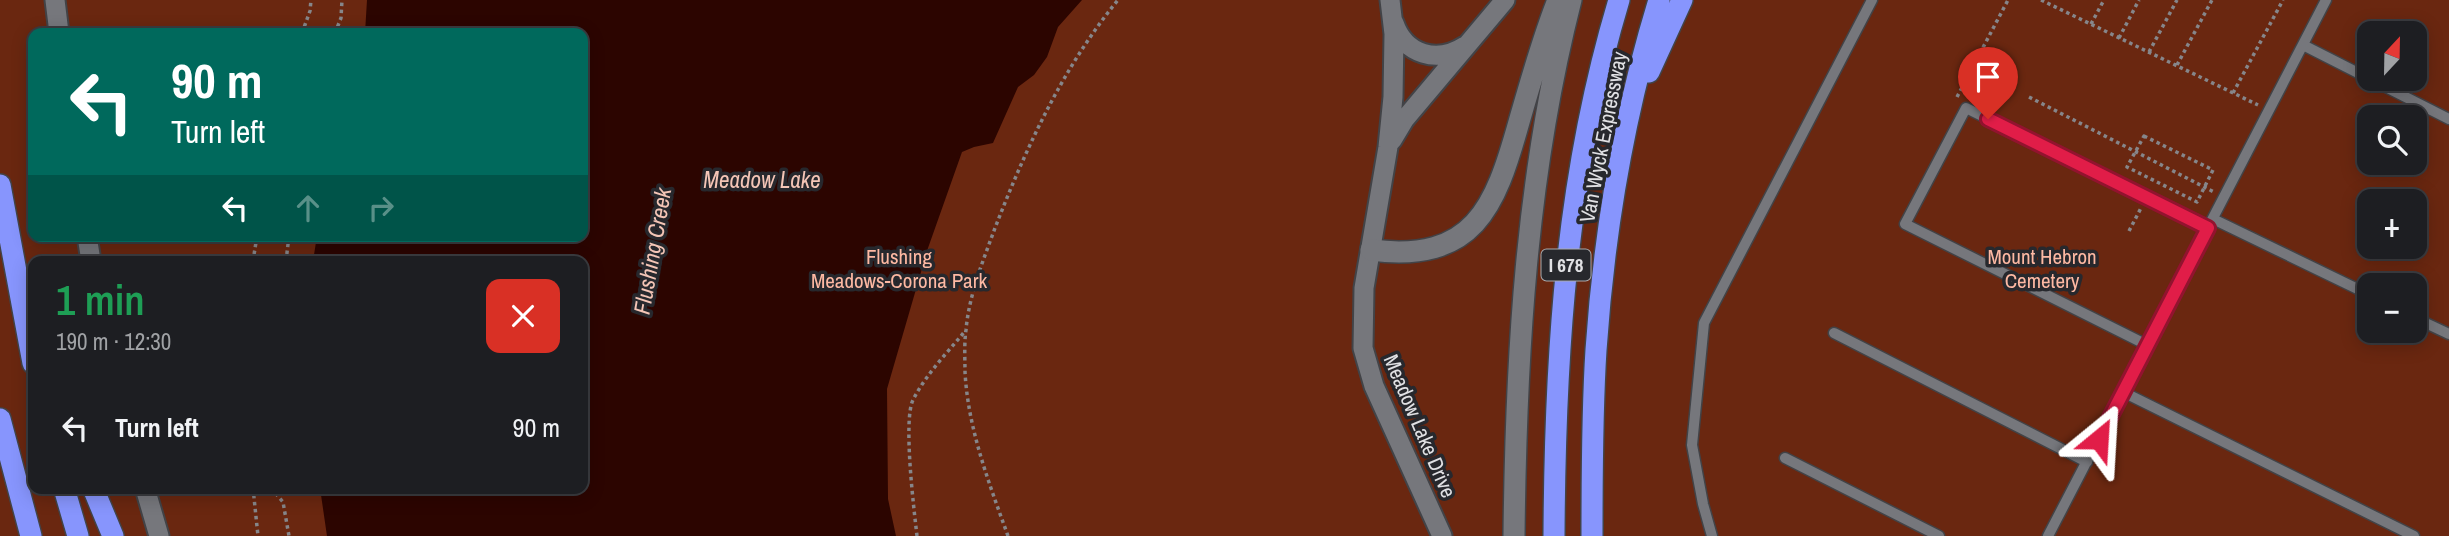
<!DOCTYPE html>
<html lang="en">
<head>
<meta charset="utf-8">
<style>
	:root { --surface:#1d1e22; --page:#2a2b2f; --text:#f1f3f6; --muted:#a0a2a5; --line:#3b3c40 }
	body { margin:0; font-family:"Archivo Narrow",sans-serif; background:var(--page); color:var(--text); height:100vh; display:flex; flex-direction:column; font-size:26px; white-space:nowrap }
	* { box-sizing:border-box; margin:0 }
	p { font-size:23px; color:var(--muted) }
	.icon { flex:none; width:38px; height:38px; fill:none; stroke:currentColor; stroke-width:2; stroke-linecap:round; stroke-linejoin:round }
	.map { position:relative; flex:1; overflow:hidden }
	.panel { position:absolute; left:28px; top:256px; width:560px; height:238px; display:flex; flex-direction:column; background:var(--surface); border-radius:14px; box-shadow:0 4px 18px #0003,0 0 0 2px var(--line) }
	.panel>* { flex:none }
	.hud { position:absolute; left:28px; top:28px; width:560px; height:214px; border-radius:14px; box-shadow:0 4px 18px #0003,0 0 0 2px var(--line); background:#00695c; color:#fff; overflow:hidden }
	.needle { width:46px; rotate:22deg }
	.tools { position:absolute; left:2357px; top:21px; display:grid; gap:14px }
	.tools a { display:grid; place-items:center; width:70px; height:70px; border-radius:14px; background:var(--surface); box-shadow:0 4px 18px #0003,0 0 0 2px var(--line); font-size:35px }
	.pin { position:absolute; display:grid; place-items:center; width:60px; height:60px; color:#fff; margin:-72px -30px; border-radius:50% 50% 50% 0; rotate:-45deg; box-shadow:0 0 7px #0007 }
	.pin .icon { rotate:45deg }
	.me { position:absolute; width:77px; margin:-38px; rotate:27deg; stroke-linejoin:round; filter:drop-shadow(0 0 5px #0008) }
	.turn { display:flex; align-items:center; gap:24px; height:147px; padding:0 28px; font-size:32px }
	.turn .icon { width:91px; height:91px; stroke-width:2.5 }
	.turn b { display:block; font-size:49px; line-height:60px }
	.lanes { display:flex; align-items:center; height:66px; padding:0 28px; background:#0003; justify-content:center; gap:35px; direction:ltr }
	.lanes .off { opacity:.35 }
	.round { display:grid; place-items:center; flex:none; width:74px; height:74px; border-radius:14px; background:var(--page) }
	.summary { display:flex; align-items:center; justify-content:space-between; height:119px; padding:0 28px }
	h1 { font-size:42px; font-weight:600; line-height:52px; color:#1e9e55 }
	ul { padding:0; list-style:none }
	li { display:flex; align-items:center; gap:21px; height:105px; padding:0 28px }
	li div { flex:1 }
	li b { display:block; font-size:26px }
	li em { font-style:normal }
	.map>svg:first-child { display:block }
	.green { fill:#6a2710; fill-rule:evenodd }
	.water { fill:#2c0500 }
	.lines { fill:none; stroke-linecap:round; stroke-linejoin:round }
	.lane-casing { stroke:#424347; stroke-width:13 }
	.street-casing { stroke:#424347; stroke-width:23 }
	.secondary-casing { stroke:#424347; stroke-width:24 }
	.highway-casing { stroke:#424347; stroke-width:24 }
	.path { stroke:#86868a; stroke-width:3.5; stroke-dasharray:3.5 3.5; stroke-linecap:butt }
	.lane { stroke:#76777c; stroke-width:10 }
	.street { stroke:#76777c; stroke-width:19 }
	.secondary { stroke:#76777c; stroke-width:21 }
	.highway { stroke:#8795fd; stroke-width:21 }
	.route-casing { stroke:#92132f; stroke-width:18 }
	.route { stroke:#e11d48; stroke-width:12 }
	.labels { text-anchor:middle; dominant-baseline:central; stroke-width:7; stroke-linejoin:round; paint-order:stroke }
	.shield { fill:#27282d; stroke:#a9aaad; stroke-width:2 }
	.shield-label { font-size:19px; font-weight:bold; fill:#e1e1e4 }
	.street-label { font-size:21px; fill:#e1e1e4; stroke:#27282d }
	.park-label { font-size:21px; fill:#feb9a3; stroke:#27282d }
	.water-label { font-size:23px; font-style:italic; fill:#f4c5b6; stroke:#27282d }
</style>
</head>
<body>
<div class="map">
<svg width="2449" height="536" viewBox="0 0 2449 536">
	<rect width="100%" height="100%" fill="#27282d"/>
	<!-- green -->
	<path class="green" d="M0,0H2449V536H0ZM33,33H583V236H33ZM2370,33H2415V79H2370ZM2370,117H2415V163H2370ZM2370,201H2415V247H2370ZM33,261H583V488H33ZM2370,285H2415V331H2370Z"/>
	<!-- water -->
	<path class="water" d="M367,0H1082L1058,27L1047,57L1034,75L1018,87L993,143L974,147L962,152L928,248L887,389L888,499L896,536H327L320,488H583V261H313L317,236H583V33H365Z"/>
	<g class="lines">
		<defs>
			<path id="lane" d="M2303,45L2370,79
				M2370,79L2449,119
				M2213,219L2370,295
				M2415,318L2449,334
				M1834,333L2087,462
				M2147,345L1905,224L1966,108L2208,227
				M2123,392L2414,536
				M1785,458L1939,536
				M1712,536L1703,504L1692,445L1704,323L1872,0
				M2048,536L2326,0"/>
			<path id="street" d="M55,0L59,33
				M1390,0L1394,34L1393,97L1388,147L1364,288L1363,348L1374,386L1442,536
				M1394,23C1405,55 1437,64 1465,46
				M1392,140L1404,120L1505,0
				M87,236L91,261
				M145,488L159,536"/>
			<path id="secondary" d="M1371,250C1474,263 1495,208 1519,122C1531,81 1542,40 1558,0
				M1514,536C1516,355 1526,176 1571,0"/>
			<path id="highway" d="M1649,72L1682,0
				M0,185L33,363
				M0,419L31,536
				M64,488L78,536
				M93,488L113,536
				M1554,536C1555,353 1566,176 1619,0
				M1592,536C1592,474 1592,412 1596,350C1604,232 1624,114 1659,0"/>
		</defs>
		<!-- lane casing -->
		<use href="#lane" class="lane-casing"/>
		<!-- street casing -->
		<use href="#street" class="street-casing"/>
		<!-- secondary casing -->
		<use href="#secondary" class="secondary-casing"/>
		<!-- highway casing -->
		<use href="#highway" class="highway-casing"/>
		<!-- path -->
		<path class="path" d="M2041,0L2258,105
			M2091,24L2104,0
			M302,33L310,11L311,0
			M335,33L341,18L342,0
			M2119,38L2139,0
			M2149,52L2177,0
			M2177,65L2212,0
			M2233,93L2283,0
			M1957,97L2008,0
			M2029,97L2214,192
			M2144,136L2213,170L2197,202L2127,167Z
			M2129,231L2141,208
			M253,261L257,236
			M286,261L289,236
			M253,488L258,536
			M271,488L283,502L289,536
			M917,536C914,510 903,420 913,400C926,374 948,352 966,330
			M1008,536C989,483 968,429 965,372C965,359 964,344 966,330C969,295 983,261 995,228C1026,148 1063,67 1118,0"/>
		<!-- lane -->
		<use href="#lane" class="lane"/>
		<!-- street -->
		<use href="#street" class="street"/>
		<!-- secondary -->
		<use href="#secondary" class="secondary"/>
		<!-- highway -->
		<use href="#highway" class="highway"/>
	</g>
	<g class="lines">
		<defs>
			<path id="route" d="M1988,119L2208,228L2099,439"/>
		</defs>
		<!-- route casing -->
		<use href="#route" class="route-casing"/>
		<!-- route -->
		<use href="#route" class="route"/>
	</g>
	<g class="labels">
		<!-- shield labels -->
		<rect class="shield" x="1541.5" y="249.5" width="49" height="31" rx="5"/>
		<g class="shield-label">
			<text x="1566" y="265">I 678</text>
		</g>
		<!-- street labels -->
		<g class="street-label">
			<text transform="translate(1603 137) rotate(-79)">Van Wyck Expressway</text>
			<text transform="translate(1420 426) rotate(67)">Meadow Lake Drive</text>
		</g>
		<!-- park labels -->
		<g class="park-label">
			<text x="899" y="256">Flushing<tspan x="899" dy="24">Meadows-Corona Park</tspan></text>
			<text x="2042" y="256">Mount Hebron<tspan x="2042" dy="24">Cemetery</tspan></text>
		</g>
		<!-- water labels -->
		<g class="water-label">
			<text x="762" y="179">Meadow Lake</text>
			<text transform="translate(652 251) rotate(-80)">Flushing Creek</text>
		</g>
	</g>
</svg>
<div class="tools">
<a><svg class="needle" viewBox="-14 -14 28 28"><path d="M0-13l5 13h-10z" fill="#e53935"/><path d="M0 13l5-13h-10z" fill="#a0a2a5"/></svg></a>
<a><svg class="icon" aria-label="search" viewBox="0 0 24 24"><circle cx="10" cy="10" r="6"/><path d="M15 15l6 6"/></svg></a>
<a>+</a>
<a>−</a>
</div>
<div class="pin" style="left:1988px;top:119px;background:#d93025"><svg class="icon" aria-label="arrive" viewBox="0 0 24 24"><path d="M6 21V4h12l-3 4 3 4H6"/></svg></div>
<svg class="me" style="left:2099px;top:439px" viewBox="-20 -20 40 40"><path d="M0-17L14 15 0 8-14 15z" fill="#e11d48" stroke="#fff" stroke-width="4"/></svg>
<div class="hud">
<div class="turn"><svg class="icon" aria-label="left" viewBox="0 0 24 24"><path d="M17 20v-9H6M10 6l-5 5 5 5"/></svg><div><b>90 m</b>Turn left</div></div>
<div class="lanes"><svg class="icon" aria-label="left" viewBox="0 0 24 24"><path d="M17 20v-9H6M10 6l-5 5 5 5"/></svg><svg class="icon off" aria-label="ahead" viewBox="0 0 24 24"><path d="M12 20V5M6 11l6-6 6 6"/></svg><svg class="icon off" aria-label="right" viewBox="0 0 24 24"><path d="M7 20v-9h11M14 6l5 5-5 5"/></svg></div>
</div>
<section class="panel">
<div class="summary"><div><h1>1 min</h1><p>190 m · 12:30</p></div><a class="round" style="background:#d93025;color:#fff"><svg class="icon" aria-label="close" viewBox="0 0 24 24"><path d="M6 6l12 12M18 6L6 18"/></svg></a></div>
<ul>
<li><svg class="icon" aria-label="left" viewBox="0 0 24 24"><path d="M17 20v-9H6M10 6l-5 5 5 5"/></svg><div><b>Turn left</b></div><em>90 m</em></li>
</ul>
</section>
</div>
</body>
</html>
